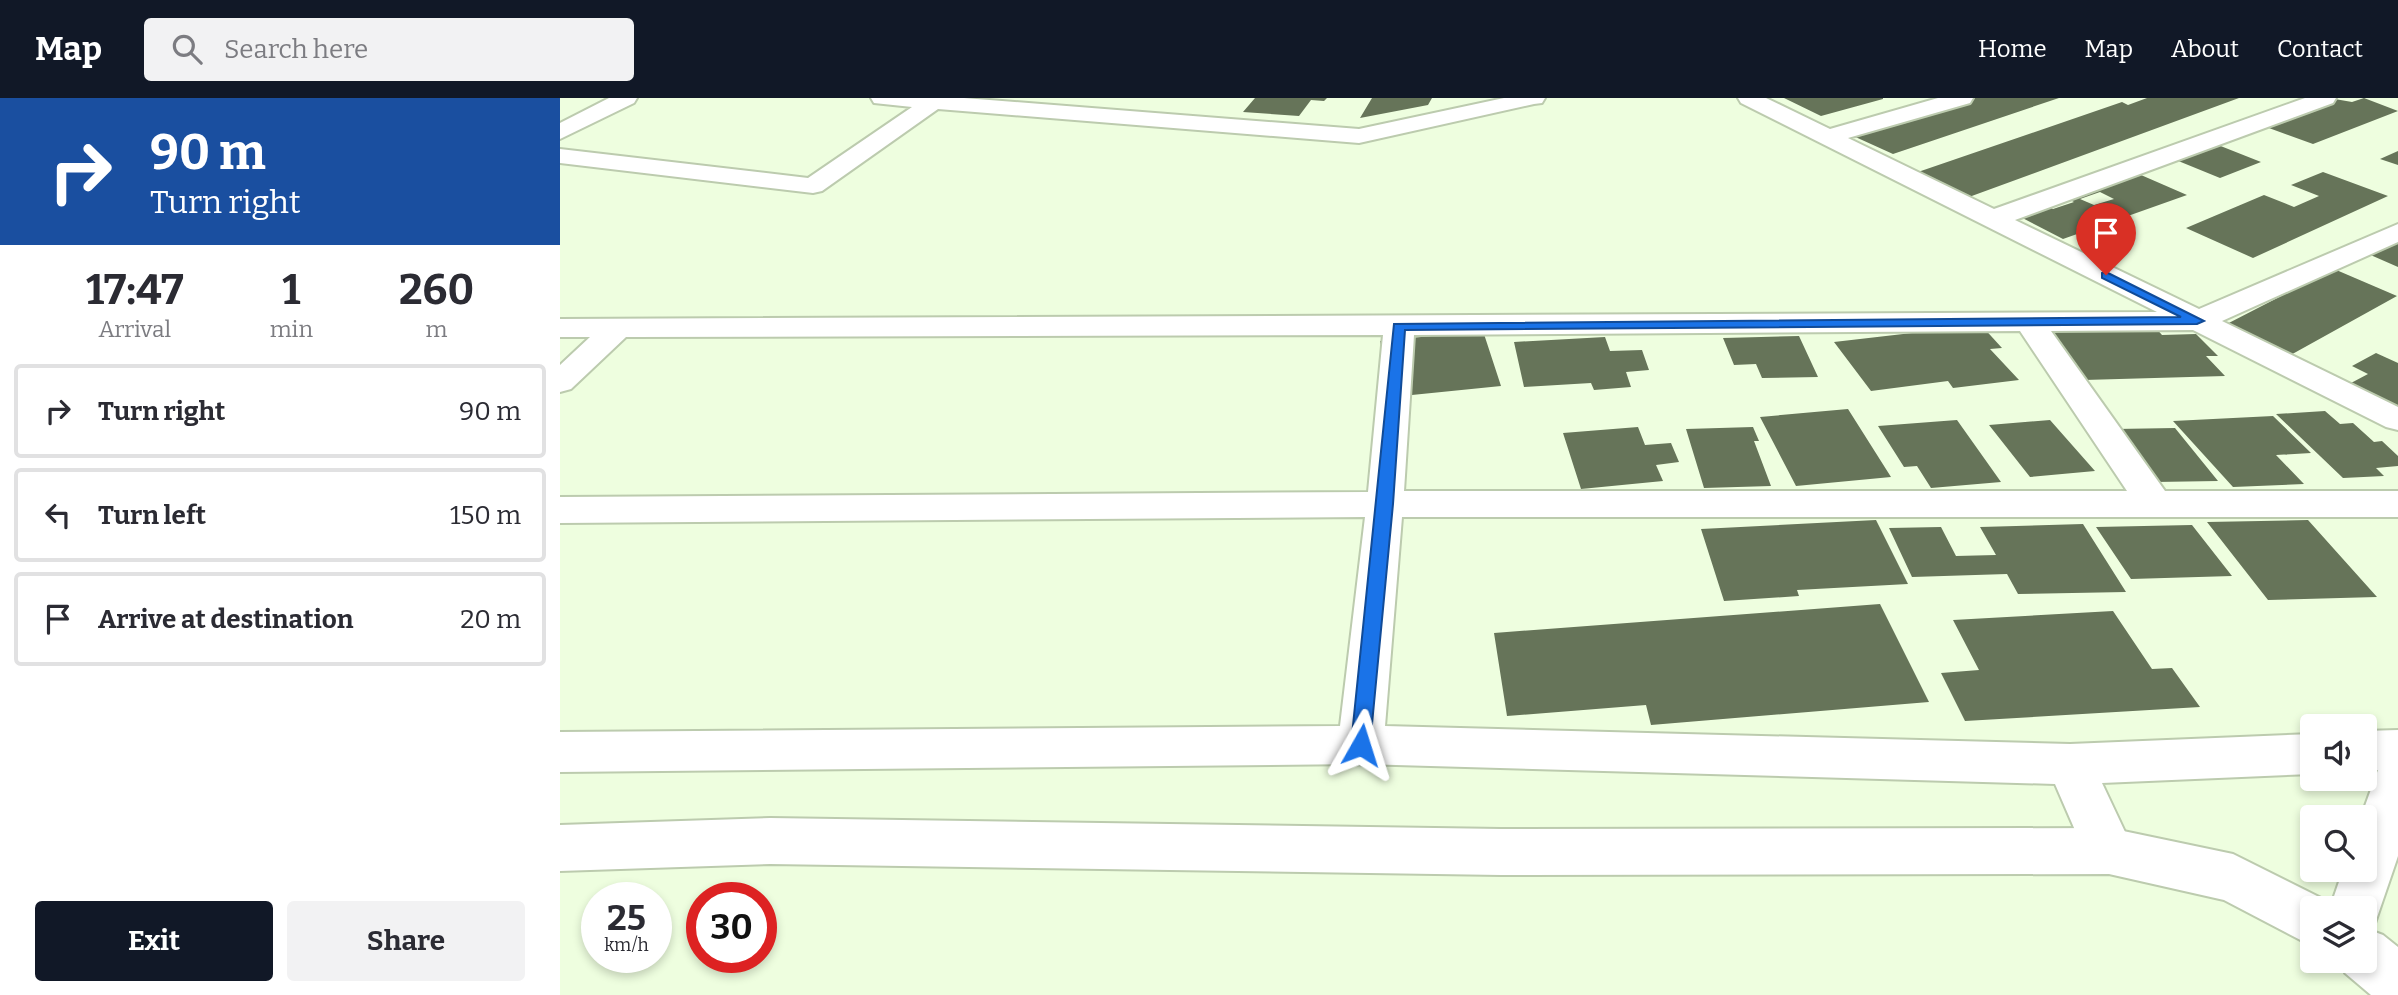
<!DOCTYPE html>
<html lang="en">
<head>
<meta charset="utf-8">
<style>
	:root { --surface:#fff; --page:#f2f2f3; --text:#2b2b33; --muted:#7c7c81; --line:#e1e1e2; --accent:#111827 }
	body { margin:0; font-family:Bitter,serif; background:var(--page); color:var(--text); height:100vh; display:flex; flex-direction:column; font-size:26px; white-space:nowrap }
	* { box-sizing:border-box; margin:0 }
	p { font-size:23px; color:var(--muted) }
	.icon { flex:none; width:38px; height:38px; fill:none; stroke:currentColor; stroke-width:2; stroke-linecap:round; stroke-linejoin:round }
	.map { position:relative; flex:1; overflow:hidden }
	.panel { display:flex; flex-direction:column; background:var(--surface); width:560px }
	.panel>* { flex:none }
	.banner { background:#1a4fa0; color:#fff; overflow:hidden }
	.fabs { position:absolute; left:1740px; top:616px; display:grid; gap:14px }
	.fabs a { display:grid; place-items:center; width:77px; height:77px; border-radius:7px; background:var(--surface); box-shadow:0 4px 10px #0003; font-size:35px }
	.speed { position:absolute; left:21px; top:784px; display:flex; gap:14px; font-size:35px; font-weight:700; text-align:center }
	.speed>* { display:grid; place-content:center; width:91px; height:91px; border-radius:50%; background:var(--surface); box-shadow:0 4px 10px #0003; line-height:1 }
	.speed small { font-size:18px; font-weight:400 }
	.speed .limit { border:10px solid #d22; background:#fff; color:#111 }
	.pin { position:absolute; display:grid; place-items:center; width:60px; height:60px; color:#fff; margin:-72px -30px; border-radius:50% 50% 50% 0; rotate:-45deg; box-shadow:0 0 7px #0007 }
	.pin .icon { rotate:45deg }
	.me { position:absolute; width:77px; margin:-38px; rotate:6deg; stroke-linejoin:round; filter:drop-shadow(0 0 5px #0008) }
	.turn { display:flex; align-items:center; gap:24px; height:147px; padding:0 35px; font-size:32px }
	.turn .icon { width:91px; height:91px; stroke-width:2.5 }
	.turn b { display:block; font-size:49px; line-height:60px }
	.eta { display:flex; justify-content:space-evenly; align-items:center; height:119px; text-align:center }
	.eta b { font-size:42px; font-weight:700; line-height:49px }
	.action { display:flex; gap:14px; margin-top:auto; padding:14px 35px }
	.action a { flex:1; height:80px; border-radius:7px; background:var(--accent); color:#fff; font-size:28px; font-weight:700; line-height:80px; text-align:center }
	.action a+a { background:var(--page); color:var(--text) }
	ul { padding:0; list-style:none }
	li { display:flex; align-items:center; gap:21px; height:94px; margin:0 14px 10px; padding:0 21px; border:4px solid var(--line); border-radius:7px }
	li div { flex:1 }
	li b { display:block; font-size:26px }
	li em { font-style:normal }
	header { display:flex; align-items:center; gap:42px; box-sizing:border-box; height:98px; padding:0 35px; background:var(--accent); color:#fff }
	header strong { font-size:33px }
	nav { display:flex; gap:38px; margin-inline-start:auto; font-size:24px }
	.search { width:490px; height:63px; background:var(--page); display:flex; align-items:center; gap:18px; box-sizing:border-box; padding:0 24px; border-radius:7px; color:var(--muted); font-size:26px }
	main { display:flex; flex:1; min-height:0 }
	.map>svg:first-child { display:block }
	.building { fill:#667459; fill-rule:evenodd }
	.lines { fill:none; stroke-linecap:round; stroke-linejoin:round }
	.street-casing { stroke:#bccbae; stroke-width:4 }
	.secondary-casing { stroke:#bccbae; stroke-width:4 }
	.street { fill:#fff; fill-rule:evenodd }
	.secondary { fill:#fff; fill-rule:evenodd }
	.route { fill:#1a73e8; stroke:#114b97; stroke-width:2 }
</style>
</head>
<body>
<header>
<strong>Map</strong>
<div class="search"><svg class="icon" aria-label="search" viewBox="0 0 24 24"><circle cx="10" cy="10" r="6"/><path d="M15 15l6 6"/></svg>Search here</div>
<nav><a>Home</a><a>Map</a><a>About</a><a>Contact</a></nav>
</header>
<main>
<section class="panel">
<div class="banner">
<div class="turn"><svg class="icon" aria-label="right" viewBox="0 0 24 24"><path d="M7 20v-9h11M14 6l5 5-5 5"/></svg><div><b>90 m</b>Turn right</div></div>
</div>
<div class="eta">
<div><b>17:47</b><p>Arrival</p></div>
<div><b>1</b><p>min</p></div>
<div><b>260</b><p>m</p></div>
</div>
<ul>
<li><svg class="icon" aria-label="right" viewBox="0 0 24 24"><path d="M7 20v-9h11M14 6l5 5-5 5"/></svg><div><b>Turn right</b></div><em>90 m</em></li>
<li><svg class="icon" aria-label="left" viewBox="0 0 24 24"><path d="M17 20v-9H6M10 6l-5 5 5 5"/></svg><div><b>Turn left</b></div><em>150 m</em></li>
<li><svg class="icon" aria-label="arrive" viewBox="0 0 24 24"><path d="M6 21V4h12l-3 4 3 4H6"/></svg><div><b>Arrive at destination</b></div><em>20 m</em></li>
</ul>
<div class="action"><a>Exit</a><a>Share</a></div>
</section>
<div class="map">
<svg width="1838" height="897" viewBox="0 0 1838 897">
	<rect width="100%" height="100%" fill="#eefedf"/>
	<!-- building -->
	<path class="building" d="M695,0H767L764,3L751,2L739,18L683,14Z
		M812,0H872L868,7L800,20Z
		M1224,0H1323V1L1261,18Z
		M1407,0H1499L1333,56L1291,37Z
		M1587,0H1679L1409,99L1358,74L1562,4L1568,7Z
		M1769,0L1792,4L1804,0L1838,13L1753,46L1698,26Z
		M1653,45L1701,64L1660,80L1611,60Z
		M1838,53V67L1820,61Z
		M1763,74L1828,98L1693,160L1626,130L1704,97L1734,109L1759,98L1731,87Z
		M1581,77L1627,97L1503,141L1449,113L1478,103L1493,111L1514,104L1500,97L1532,93ZM1540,94L1554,101L1534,107L1520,101Z
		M1838,139V169L1806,155Z
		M1774,171L1837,198L1727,259L1663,228Z
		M1480,226L1594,228L1602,237L1636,236L1658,258H1646L1665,278L1524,282Z
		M1421,227L1442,250L1430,251L1459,282L1393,290L1388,283L1311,293L1274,244Z
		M923,233L941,288L832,299L820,243Z
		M1239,238L1258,279L1202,280L1196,266L1174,267L1163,240Z
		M1045,239L1050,253L1082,252L1089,272L1066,274L1071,289L1034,292L1031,285L964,289L954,244Z
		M1816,255L1838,265V308L1791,285L1808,276L1792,268Z
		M1288,311L1331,379L1236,388L1200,319Z
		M1765,313L1780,326L1793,325L1814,344L1822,343L1838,358V368L1816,370L1824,378L1783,380L1716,316Z
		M1713,318L1751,355L1716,357L1744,386L1673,389L1613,323Z
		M1397,322L1441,384L1371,390L1357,368L1344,369L1318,328Z
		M1490,322L1535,373L1470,379L1429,327Z
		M1078,329L1085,347L1111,345L1119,364L1096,367L1103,383L1021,391L1003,335Z
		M1193,329L1199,343H1194L1211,388L1144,390L1126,331Z
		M1615,330L1658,383L1595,384L1556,331Z
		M1316,422L1348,486L1237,492L1239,498L1164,503L1141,431Z
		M1748,422L1817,499L1708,502L1647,424Z
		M1523,426L1566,494L1458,496L1447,476L1352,479L1329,430L1381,429L1396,458L1436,457L1420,429Z
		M1632,427L1672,478L1571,481L1536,429Z
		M1320,506L1369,604L1091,627L1086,607L947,618L934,535Z
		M1553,513L1592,571L1612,570L1640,609L1405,623L1381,575L1419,572L1393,522Z"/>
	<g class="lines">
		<defs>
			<path id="street" d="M49,0H77L74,5L0,41V25Z
				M311,0H404L799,31L944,0H985L982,5L974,6L799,45L378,11L262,93L253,95L0,65V51L248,80L352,9L314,5Z
				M1178,0H1206L1270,31L1378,0H1413L1410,5L1288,40L1434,111L1745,0H1776L1773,5L1455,122L1639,211L1838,126V144L1662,223L1838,309V332L1826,329L1633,232L1491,233L1605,393H1838V419H842L825,628L1510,646L1752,636V676L1542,685L1574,753L1567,769L1549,776L1531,769L1495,686L801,666L0,674V634L780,628L805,419L0,425V399L808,394L823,237L66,239L11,291L0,294V267L30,239H0V221L1597,214L1181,5ZM1460,233L1567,393H844L854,237Z
				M1838,632V758L1814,828L1804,832V810H1770L1783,772H1804V719H1801L1818,672L1804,673V633Z"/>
			<path id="secondary" d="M210,720L941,731L1549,730L1673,756L1771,805L1773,810H1752V848L1664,802L1549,776L941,777L210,766L0,773V727Z
				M1804,830L1823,837L1838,849V897H1811L1785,875L1780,863H1804Z"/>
		</defs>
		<!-- street casing -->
		<use href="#street" class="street-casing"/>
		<!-- secondary casing -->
		<use href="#secondary" class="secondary-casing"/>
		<!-- street -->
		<use href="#street" class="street"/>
		<!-- secondary -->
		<use href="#secondary" class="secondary"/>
	</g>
	<!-- route -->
	<path class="route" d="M1546,174L1644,223L1637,226L845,232L833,406L810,647L808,653L801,655L794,653L791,647L834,226L1621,219L1542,180V175Z"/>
</svg>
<div class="fabs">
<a><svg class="icon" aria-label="sound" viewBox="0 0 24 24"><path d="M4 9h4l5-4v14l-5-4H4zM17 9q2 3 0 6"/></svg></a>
<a><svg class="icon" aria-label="search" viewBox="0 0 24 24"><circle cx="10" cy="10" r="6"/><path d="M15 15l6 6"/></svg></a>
<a><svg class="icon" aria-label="layers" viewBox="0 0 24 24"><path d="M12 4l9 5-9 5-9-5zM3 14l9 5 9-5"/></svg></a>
</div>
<div class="speed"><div>25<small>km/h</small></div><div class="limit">30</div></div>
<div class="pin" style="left:1546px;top:177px;background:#d93025"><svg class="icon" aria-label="arrive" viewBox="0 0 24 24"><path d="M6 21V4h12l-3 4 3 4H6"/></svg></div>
<svg class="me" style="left:801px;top:647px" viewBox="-20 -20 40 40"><path d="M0-17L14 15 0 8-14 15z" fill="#1a73e8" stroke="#fff" stroke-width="4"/></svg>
</div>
</main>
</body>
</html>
